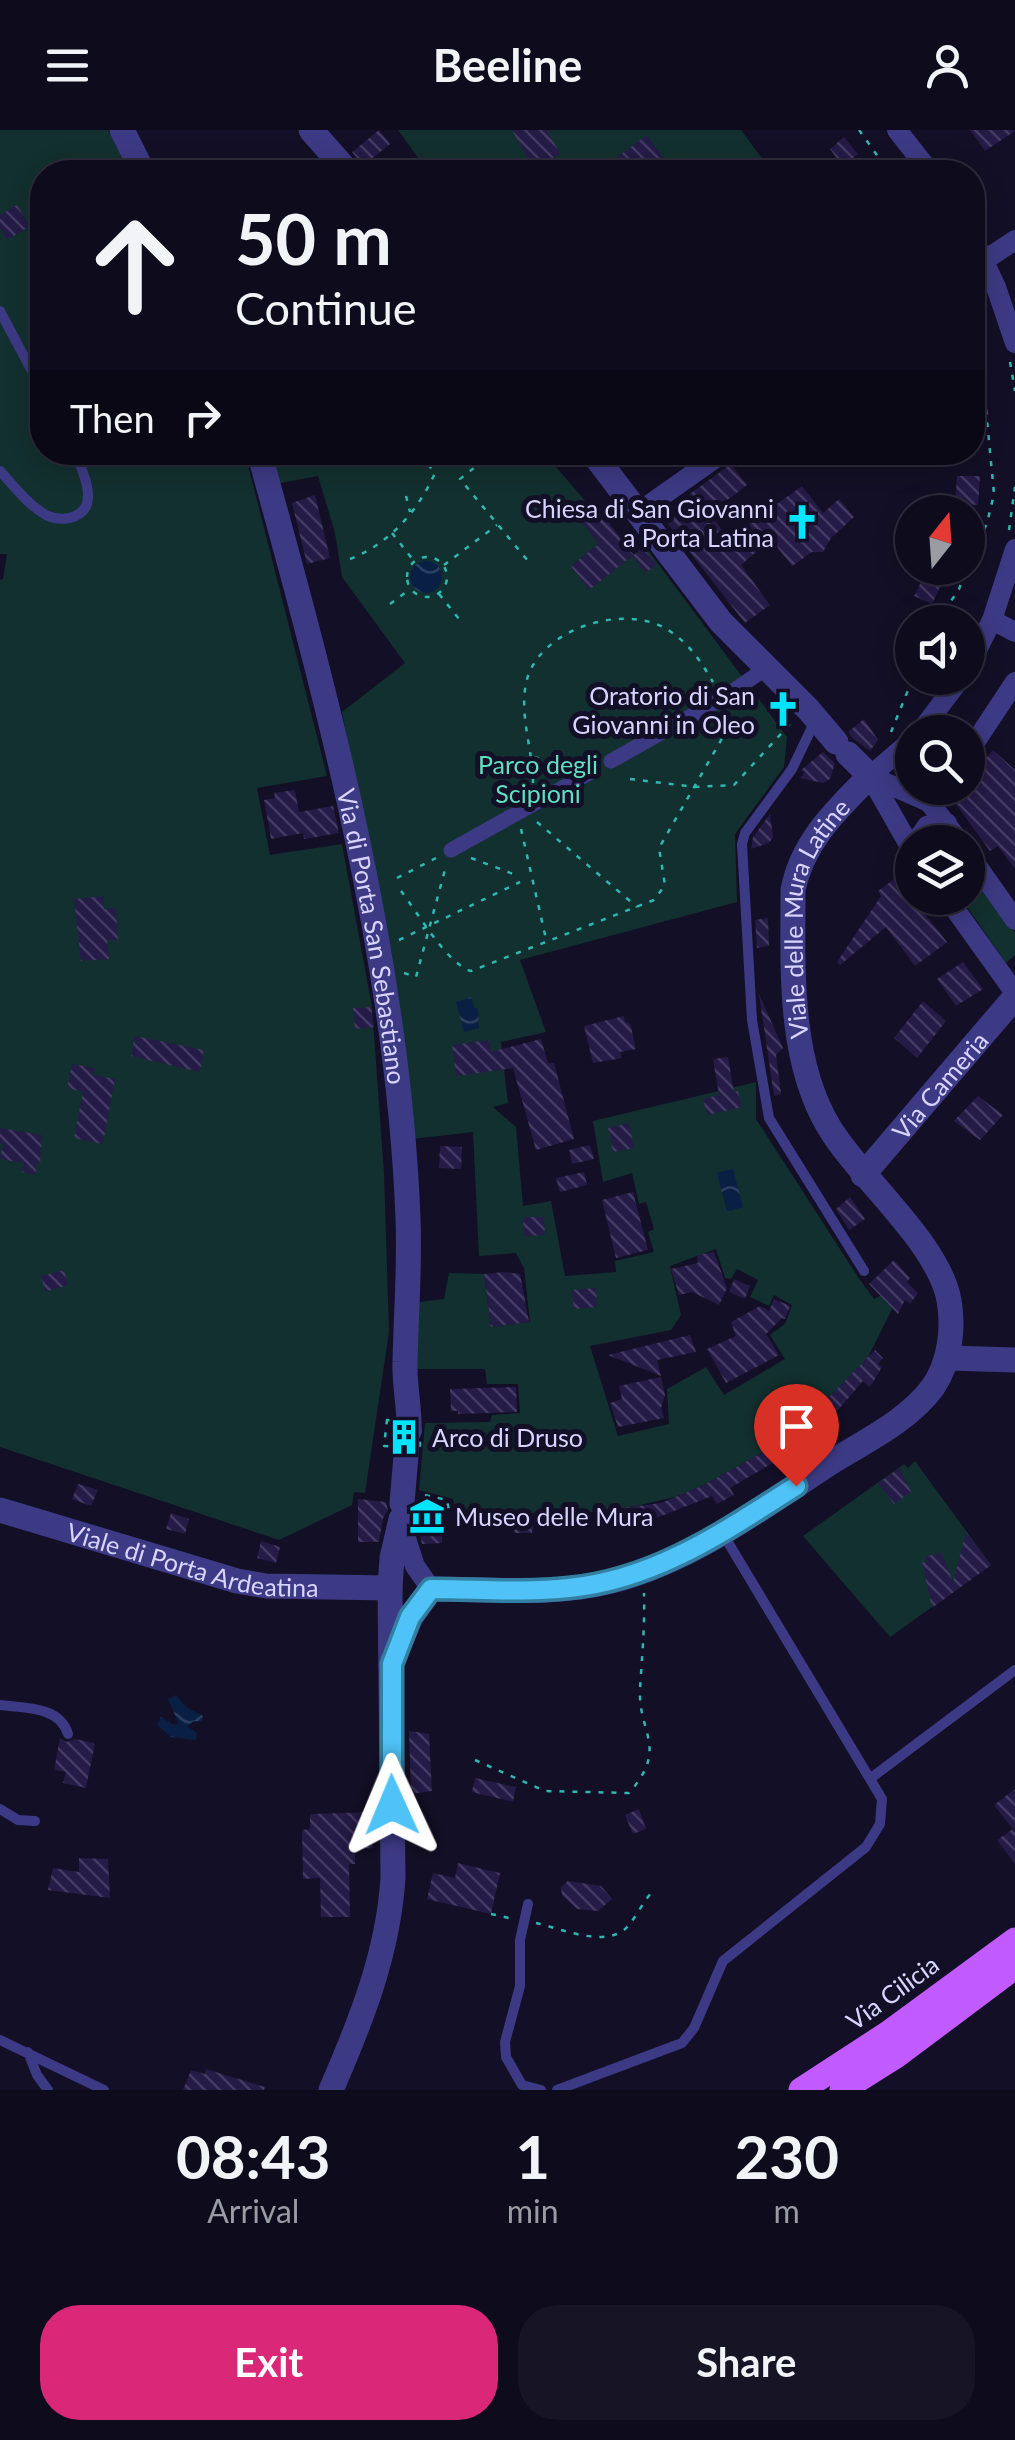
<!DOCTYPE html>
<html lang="en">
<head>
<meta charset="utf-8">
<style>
	:root { --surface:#0e0b1c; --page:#171425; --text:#f1f3f6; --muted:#9b9ba3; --line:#2e2b3b; --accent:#db2777 }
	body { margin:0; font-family:Lato,sans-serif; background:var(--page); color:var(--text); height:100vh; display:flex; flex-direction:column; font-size:38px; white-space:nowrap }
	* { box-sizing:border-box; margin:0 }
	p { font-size:32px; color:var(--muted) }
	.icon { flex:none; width:55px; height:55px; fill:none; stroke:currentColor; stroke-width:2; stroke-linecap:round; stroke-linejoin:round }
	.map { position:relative; height:1960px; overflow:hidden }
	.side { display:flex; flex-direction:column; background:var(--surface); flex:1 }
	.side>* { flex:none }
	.guide { position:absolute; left:30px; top:30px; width:955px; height:305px; border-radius:40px; box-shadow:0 5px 25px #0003,0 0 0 2px var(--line); background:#0e0b1c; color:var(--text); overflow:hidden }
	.needle { width:65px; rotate:17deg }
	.buttons { position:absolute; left:895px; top:365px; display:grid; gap:20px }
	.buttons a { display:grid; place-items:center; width:90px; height:90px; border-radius:50%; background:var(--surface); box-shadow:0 5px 25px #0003,0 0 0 2px var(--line); font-size:50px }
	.pin { position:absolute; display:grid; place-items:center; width:85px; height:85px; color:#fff; margin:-102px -42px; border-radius:50% 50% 50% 0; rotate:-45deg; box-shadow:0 0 10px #0007 }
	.pin .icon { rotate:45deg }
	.me { position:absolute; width:110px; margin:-55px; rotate:359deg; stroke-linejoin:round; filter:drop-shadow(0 0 8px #0008) }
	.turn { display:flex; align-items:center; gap:35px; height:210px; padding:0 40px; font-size:45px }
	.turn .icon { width:130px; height:130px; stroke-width:2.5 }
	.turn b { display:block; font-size:70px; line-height:85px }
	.then { display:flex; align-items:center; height:95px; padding:0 40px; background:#0003; gap:20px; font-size:38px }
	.eta { display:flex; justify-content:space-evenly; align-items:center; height:170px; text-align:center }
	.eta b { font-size:60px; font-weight:700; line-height:70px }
	.action { display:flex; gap:20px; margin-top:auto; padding:20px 40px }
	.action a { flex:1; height:115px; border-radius:40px; background:var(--accent); color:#fff; font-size:40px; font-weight:700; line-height:115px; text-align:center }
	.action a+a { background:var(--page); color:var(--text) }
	header { display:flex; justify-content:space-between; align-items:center; height:130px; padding:0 40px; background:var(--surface); font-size:45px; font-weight:700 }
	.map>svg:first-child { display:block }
	.green { fill:#12302f; fill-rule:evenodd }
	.water { fill:url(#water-waves) }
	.building { fill:url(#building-back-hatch) }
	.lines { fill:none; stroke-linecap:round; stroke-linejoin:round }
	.path { stroke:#2fb8b0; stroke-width:2.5; stroke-dasharray:5 8; stroke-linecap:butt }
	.service { stroke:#3d3a85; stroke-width:10 }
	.pedestrian { stroke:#3d3a85; stroke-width:15 }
	.minor { stroke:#3d3a85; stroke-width:20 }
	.tertiary { stroke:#3d3a85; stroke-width:25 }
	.primary { stroke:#c25bff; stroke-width:25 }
	.route-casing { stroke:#337fa1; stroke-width:25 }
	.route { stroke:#4fc3f7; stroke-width:18 }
	.labels { text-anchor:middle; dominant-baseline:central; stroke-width:10; stroke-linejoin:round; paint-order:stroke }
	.poi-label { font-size:25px; fill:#d9d4ff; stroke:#130f26; text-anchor:end }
	.park-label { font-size:25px; fill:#5fe0c0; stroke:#130f26 }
	.street-label { font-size:25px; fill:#d9d4ff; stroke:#130f26 }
</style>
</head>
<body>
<header><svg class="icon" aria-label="menu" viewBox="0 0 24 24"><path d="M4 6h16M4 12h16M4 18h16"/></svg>Beeline<svg class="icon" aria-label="person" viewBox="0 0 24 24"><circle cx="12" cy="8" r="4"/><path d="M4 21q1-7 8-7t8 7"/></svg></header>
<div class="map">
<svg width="1015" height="1960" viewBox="0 0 1015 1960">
	<defs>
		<pattern id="water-waves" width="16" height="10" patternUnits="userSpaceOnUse" patternTransform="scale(2.5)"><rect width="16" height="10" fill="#0a1f44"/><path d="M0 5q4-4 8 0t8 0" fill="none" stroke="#2d3f60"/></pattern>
		<pattern id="building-back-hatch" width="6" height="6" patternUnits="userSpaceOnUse" patternTransform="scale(2.5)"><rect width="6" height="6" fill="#241b47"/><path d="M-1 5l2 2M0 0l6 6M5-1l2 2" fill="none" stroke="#433b63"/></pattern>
	</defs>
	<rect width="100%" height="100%" fill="#130f26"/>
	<!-- green -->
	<path class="green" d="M0,0H108L129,42H42V322L245,323L327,646L257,658L270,725L342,714L372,877L384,1043L389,1202L365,1363L354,1362L352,1375L279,1410L0,1317V450L3,449L7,424H0Z
		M398,0H741L772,42H428Z
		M267,323H544L587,373L575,383L599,414L571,436L589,459L645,416L787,607L784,637L735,704L737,772L520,830L546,902L501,912L508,973L493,977L516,997L523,1076L551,1071L565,1146L616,1142L615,1131L654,1122L648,1102L654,1099L646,1072L639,1074L632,1043L603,1052L593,991L756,952V989L858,1147L874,1169L886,1163L894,1175L867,1229L787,1309L704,1355L675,1367L636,1376L579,1384L456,1382L453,1369L419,1360L425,1293L490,1292L492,1285L520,1283L518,1254H487L485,1239H411V1173L444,1169L449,1143L484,1144L491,1197L530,1192L524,1138L516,1123L479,1126L473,1002L412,1009L394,863L342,582L405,533L342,447L335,403L318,346L275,354ZM716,1119L725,1148L731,1149L737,1139L758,1150L750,1167L769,1176L774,1165L792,1175L785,1194L770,1205L785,1229L724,1265L706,1237L667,1259L669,1294L618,1306L590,1216L671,1200L681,1185L670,1136Z
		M968,733L1015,803V825L1006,833L961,768H968Z
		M915,1331L991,1435L890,1507L803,1406L904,1334L908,1338Z"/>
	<!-- water -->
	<path class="water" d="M410 447a16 16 0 1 1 32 0a16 16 0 1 1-32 0Z
		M471,867L474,877L478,879L479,898L464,902L456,872Z
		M733,1039L743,1077L727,1082L717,1043Z
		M176,1565L186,1577L203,1586L202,1592L194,1591L187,1596L197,1603L196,1610L171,1607L157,1595L161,1587L174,1595L179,1594L168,1569Z"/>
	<!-- building -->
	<path class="building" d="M379,0L390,14L363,36L352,22Z
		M512,0H547L560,24L533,38Z
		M970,0H1015V1L985,21Z
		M647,5L674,42H615L608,34Z
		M844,7L858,24L843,37L830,19Z
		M17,75L30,96L7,110L0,98V85Z
		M731,334L747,355L710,383L728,409L802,356L823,383L839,369L854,387L831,408L823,422H812L792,436L771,409L741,435L770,475L745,493L661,385Z
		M957,346H980L978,375L955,374Z
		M315,365L330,428L307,434L292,373Z
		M591,370L634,425L643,417L657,435L645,443L632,426L589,460L571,436L599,414L574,383Z
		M928,438L941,441L937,450L942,453L932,474L914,466Z
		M864,589L878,610L870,621L852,608L848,602Z
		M993,620L1015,640V739L998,716L990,721L952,669L961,658H968V650Z
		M823,622L835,633L830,649L823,653L800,648L805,643L801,640Z
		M295,660L299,682L333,676L339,703L304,709L303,703L271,709L264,670L275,668L274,663Z
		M770,684L773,707L769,713L751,719L753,707Z
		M902,743L912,758V768L947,812L915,836L886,797L840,835L837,832L881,766L878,761Z
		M104,766V779L116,778L118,810H107L109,829L81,831L74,769Z
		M768,788L769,816L757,818L755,790Z
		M963,832L983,859L956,876L937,849Z
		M759,864L783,918L776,925L781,964L774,966Z
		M923,871L946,891L917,928L894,908Z
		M371,877L374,897L355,899L353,878Z
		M624,886L625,892L630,893L636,919L620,922L622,928L593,933L584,896Z
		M135,906L204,920L200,942L131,926Z
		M541,909L548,933H554L574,1009L536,1020L513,938L456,946L452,915L489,910L491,922Z
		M728,927L734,962L738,961L742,977L707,985L703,969L719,965L713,929Z
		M72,934L95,938L94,945L115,949L103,1014L74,1008L83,962L67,958Z
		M978,966L1003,985L980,1010L954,991Z
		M629,993L634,1018L613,1022L608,998Z
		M0,998L42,1005L40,1034L37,1033L35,1045L22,1042L24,1033L0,1029L3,1014L0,1013Z
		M590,1015L594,1029L572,1034L569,1020Z
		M440,1016L462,1017L461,1039L439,1038Z
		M584,1042L587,1055L560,1062L556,1048Z
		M633,1062L648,1120L616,1128L602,1070Z
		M850,1067L865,1089L849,1100L836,1079Z
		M523,1087H544L545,1105L524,1106Z
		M714,1122L727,1158L719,1175L692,1162L679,1165L671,1139L698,1133L697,1125Z
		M894,1130L910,1148L907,1152L918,1163L910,1174L905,1170L898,1184L869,1154Z
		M64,1140L68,1155L45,1162L41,1146Z
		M504,1142L520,1144L529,1192L491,1197L484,1144Z
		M734,1149L750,1156L745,1169L729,1162Z
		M596,1158L597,1177L574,1179L572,1160Z
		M774,1169L790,1176L785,1189L782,1188L766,1204L779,1225L726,1253L707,1219L736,1206L731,1192L760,1176L769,1181Z
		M690,1205L696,1222L657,1230L661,1246L608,1225Z
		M875,1220L883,1228L878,1234L882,1237L870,1257L863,1251L799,1325L795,1320L730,1358L734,1365L717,1374L712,1366L654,1389L653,1385L638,1389L639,1396L618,1400L615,1379L661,1373L704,1355L789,1308Z
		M661,1247L665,1265L661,1278L664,1288L618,1297L610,1273L622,1269L619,1256Z
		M516,1257L517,1282L458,1284V1281H451L450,1259Z
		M900,1338L911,1362L894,1374L878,1353Z
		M78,1354L98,1360L91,1376L72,1369Z
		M358,1369L386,1372L388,1380L383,1388L379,1412H358Z
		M418,1374L442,1376V1413L422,1414L415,1382Z
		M171,1383L189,1389L185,1404L166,1399Z
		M515,1385H535L532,1403H514Z
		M966,1402L991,1435L932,1478L922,1432L927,1431L926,1426L942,1423L953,1452Z
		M261,1411L280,1417L276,1433L257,1428Z
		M409,1601L429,1604L432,1661L411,1664Z
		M60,1608L66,1612L75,1609L95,1613L86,1658L63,1653L66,1642L54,1640Z
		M475,1648L516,1657L513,1672L472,1662Z
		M1015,1659V1734L997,1710L1013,1699L994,1675Z
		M639,1679L646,1699L633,1704L625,1685Z
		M372,1682L373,1718L355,1719V1734H349L350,1787H321L320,1748L303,1749L302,1700L310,1699V1684Z
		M79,1728L108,1729L110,1768L48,1760L53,1738L79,1742Z
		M458,1733L500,1743L491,1784L427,1769L433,1743L455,1748Z
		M568,1751L601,1756L612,1769L598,1781L577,1779L562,1765L561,1757Z
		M206,1939L265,1957L264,1960H183L191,1940L205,1944Z"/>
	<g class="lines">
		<!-- path -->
		<path class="path" d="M859,0L889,42
			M1010,232L1015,261
			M494,322L460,349L528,431
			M406,366L410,382
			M1009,400L1015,357
			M392,403L414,431
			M407 447a20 20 0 1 1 40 0a20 20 0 1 1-40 0Z
			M350,429C389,414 418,381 435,343L422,327
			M444,435L497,395
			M968,435L987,393L994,364L982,237L972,174
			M439,464L459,489
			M390,474L410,459
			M937,492L959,459L967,438
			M891,602L913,548
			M534,627L570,636
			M630,649L695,657L734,655L790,594
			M533,653C533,618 517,580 528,546C545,497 626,473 668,500C689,513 701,532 713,552
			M537,692L637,777
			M521,699L546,809
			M471,728L516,745
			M397,748L436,728
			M401,761C418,783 447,834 471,841L654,770L665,755L659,718L724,605L728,586
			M399,810L520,752
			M404,843L416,847L446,736
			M387,1290L420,1293V1319L384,1316Z
			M425,1365L447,1370L449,1381
			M475,1630L545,1661L629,1663C669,1617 638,1604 640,1559C642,1526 645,1496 644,1463
			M491,1784L509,1788
			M536,1793C563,1799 608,1820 629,1795C637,1785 643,1772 652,1762"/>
		<!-- service -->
		<path class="service" d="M0,181L42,260
			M0,341C14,356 28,375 46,385C54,389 60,390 69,388C102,381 84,344 75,322
			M816,589L792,639L745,703L742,714L752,890L769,988L864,1141
			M0,1575C24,1578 60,1576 68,1604
			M871,1648L1015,1540
			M0,1679L18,1690L35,1691
			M528,1774L520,1810V1856L505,1912L506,1927L522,1955L541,1960
			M0,1910L104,1960
			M28,1922L37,1945L48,1960
			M557,1960L682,1913L694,1898L723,1831L866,1717L880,1694L882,1669L723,1404"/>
		<!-- pedestrian -->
		<path class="pedestrian" d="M611,631L723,568L765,539
			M451,720L593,641"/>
		<!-- minor -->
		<path class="minor" d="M897,0L930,42
			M972,106L996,157L1015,213
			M985,130L1015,110
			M639,382L724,322
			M992,490L1015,502
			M968,538L992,490L1015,419
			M920,602L961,548
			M968,623L1015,552
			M870,646L929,672L960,712
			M870,646L912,720
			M870,646L912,610
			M916,712L927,696L947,693
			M968,723L1015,790
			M947,768L1015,863
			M401,1393L415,1436L431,1459"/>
		<!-- tertiary -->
		<g class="tertiary">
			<path d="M122,0L143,42"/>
			<path d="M311,0L348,42"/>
			<path id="s1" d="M259,322C328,570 398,830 408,1088C410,1136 406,1184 405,1232C404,1255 410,1278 409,1301"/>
			<path d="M592,322L721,492L808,579L836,612"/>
			<path id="s2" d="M863,1045L1015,867"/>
			<path d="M948,1228L1015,1230"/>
			<path d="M402,1373L407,1314"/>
			<path id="s3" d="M0,1380L237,1451L266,1456L390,1458"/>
			<path id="s4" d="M391,1534L411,1487L431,1459C491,1459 553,1466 612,1451C693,1430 761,1378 830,1333C865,1311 908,1291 933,1257C950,1232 954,1199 949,1170C938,1112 860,1049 829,997C788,929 793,837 793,760C802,712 837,679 870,646L848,624"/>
			<path d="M331,1960C361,1891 388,1824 393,1748L390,1458L392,1428L401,1389"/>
		</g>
		<!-- primary -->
		<path class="primary" d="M801,1960L887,1904L1015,1810
			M842,1960L896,1926L1015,1837"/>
	</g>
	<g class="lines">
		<defs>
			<path id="route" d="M392,1675V1534L410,1487L431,1459C476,1459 523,1463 569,1458C655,1450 725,1401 796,1356"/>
		</defs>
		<!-- route casing -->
		<use href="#route" class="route-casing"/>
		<!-- route -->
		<use href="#route" class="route"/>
	</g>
	<!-- icons -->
	<defs>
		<symbol id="church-bare" viewBox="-9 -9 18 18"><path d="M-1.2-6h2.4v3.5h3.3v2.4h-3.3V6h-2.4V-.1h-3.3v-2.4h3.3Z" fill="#00e5ff" stroke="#130f26" stroke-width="2.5" paint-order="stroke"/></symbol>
		<symbol id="building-bare" viewBox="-9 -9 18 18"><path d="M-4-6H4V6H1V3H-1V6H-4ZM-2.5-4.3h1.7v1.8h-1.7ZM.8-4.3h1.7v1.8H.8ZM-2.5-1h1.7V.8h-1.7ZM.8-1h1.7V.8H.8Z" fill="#00e5ff" stroke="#130f26" stroke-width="2.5" paint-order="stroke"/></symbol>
		<symbol id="museum-bare" viewBox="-9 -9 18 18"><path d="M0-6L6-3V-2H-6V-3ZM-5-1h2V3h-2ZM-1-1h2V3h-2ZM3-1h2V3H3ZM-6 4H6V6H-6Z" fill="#00e5ff" stroke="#130f26" stroke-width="2.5" paint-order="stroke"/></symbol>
	</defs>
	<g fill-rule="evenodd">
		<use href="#church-bare" x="777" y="367" width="50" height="50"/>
		<use href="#church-bare" x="758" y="554" width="50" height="50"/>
		<use href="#building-bare" x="379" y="1282" width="50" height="50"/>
		<use href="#museum-bare" x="402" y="1361" width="50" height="50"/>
	</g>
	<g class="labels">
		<!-- poi labels -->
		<g class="poi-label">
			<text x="774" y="378">Chiesa di San Giovanni<tspan x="774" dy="29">a Porta Latina</tspan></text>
			<text x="755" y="565">Oratorio di San<tspan x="755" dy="29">Giovanni in Oleo</tspan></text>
			<text x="432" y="1307" text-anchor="start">Arco di Druso</text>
			<text x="455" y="1386" text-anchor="start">Museo delle Mura</text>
		</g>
		<!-- park labels -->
		<g class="park-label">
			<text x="538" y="634">Parco degli<tspan x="538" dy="29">Scipioni</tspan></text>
		</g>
		<!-- street labels -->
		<g class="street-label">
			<text stroke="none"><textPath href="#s4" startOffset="1168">Viale delle Mura Latine</textPath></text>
			<text stroke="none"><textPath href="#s1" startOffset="498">Via di Porta San Sebastiano</textPath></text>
			<text stroke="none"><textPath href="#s2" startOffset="118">Via Cameria</textPath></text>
			<text stroke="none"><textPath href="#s3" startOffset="200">Viale di Porta Ardeatina</textPath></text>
			<text transform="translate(892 1862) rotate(-36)">Via Cilicia</text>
		</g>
	</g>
</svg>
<div class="buttons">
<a><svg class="needle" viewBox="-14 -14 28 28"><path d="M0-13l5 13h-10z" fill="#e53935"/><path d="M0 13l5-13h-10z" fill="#9b9ba3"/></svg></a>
<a><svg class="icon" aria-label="sound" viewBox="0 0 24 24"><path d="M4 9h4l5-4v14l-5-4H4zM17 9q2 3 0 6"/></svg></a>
<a><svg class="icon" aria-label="search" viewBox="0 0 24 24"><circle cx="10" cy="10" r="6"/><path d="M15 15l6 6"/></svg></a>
<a><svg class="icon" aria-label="layers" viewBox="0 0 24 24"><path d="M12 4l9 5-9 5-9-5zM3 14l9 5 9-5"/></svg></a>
</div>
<div class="pin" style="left:796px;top:1356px;background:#d93025"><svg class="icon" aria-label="arrive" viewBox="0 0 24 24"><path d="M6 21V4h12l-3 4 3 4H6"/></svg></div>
<svg class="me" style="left:392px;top:1675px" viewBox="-20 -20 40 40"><path d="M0-17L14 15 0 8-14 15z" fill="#4fc3f7" stroke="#fff" stroke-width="4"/></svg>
<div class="guide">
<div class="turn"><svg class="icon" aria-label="ahead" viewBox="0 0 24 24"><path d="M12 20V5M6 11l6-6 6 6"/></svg><div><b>50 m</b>Continue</div></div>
<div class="then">Then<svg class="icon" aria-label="right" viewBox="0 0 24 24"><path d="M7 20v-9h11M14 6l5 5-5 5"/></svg></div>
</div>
</div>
<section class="side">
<div class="eta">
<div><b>08:43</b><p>Arrival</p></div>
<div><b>1</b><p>min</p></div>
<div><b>230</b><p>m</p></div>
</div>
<div class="action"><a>Exit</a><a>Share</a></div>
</section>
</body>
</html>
